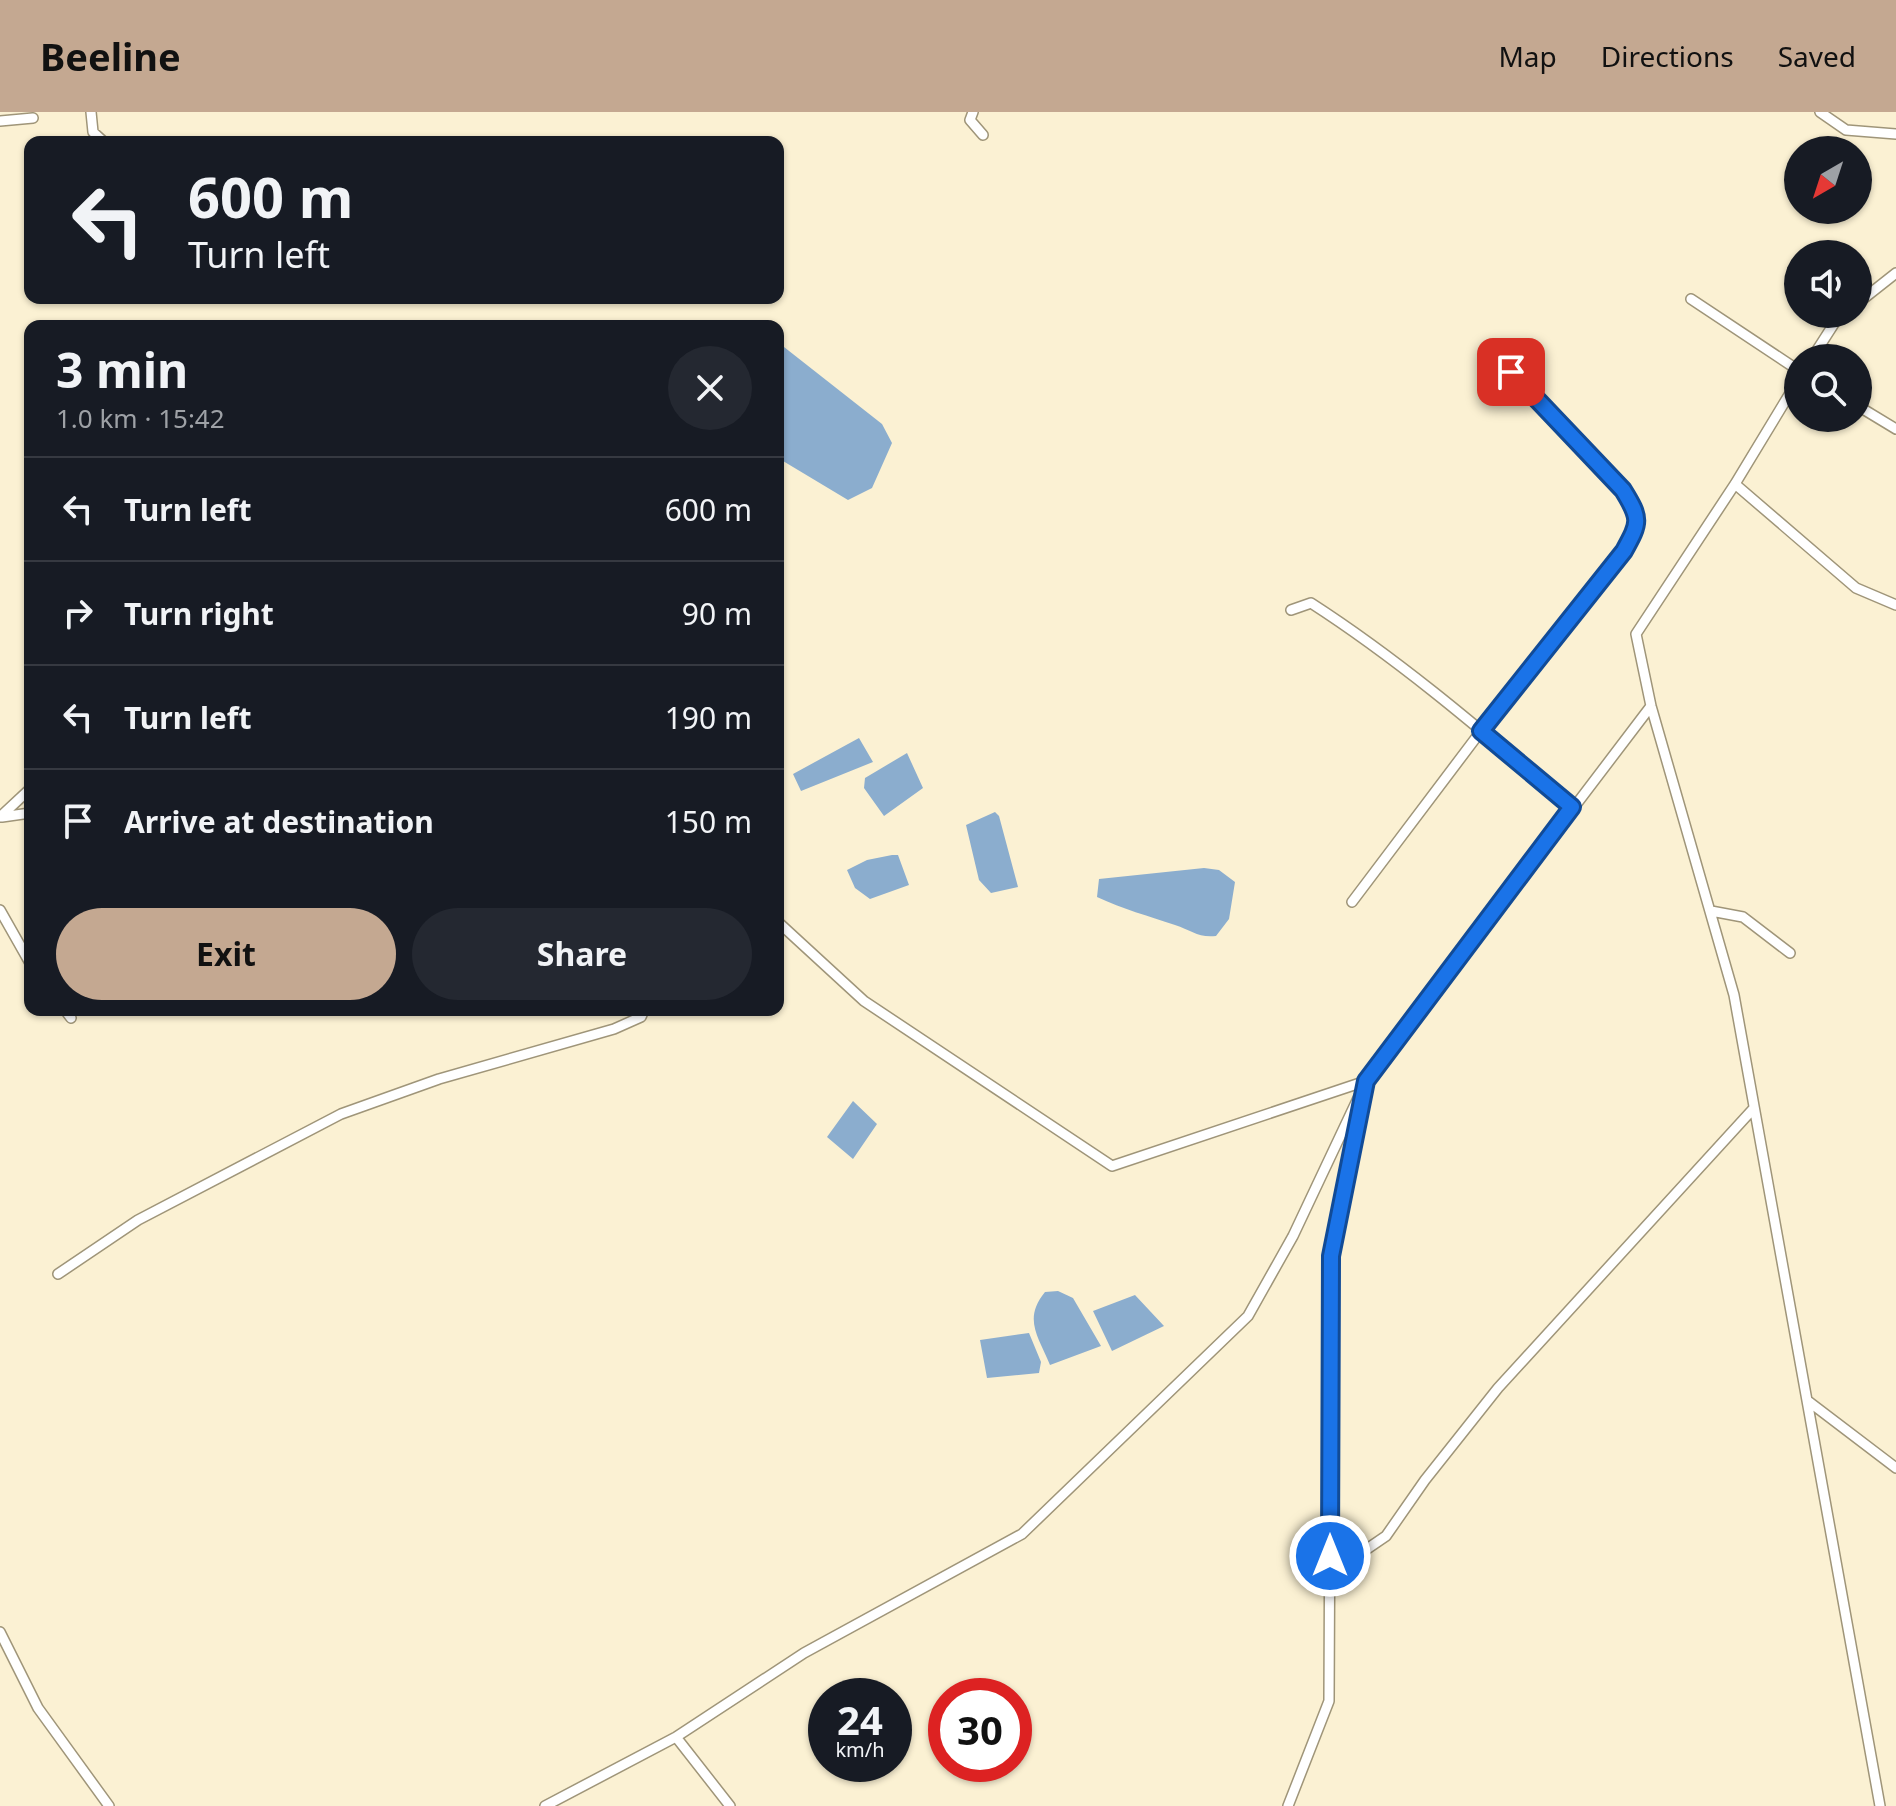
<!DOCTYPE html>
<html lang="en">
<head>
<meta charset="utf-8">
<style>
	:root { --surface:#171b24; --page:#242831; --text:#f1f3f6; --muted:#9ea1a6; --line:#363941; --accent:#c4a891 }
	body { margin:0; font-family:"Noto Sans",sans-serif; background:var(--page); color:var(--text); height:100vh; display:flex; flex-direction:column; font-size:30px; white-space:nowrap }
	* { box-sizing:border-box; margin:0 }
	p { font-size:26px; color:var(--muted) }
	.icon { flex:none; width:44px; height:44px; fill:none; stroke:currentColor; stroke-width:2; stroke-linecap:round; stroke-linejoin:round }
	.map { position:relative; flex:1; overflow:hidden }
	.side { position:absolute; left:24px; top:208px; width:760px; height:696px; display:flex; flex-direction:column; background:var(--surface); border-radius:16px; box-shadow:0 2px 6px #0004 }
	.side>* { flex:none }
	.hud { position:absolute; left:24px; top:24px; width:760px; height:168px; border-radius:16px; box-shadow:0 2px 6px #0004; background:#171b24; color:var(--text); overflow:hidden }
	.needle { width:52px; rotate:219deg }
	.tools { position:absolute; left:1784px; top:24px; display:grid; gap:16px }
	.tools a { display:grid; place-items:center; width:88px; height:88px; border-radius:50%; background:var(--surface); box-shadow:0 2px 6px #0004; font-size:40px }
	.speed { position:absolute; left:808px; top:1566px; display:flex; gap:16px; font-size:40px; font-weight:700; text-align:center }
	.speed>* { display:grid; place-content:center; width:104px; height:104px; border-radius:50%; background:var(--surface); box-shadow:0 2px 6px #0004; line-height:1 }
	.speed small { font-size:20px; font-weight:400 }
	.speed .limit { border:12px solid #d22; background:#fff; color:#111 }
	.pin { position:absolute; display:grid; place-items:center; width:68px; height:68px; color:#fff; margin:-34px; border-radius:16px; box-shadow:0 4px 12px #0006 }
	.me { position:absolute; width:88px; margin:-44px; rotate:0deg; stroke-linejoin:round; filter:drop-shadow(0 0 6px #0008) }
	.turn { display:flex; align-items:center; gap:28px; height:168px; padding:0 32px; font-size:36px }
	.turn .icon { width:104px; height:104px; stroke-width:2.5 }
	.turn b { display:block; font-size:56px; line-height:68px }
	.round { display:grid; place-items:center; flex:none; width:84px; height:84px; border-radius:42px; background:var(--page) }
	.summary { display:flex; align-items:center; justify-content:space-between; height:136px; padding:0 32px }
	h1 { font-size:48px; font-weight:700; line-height:60px }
	.button { display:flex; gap:16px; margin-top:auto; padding:16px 32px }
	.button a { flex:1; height:92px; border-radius:48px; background:var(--accent); color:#111; font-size:32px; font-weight:700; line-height:92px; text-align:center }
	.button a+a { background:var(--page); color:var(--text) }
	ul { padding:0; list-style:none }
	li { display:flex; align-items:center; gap:24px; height:104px; padding:0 32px; border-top:2px solid var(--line) }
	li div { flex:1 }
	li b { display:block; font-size:30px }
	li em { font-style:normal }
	header { display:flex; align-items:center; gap:48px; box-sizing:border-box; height:112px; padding:0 40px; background:var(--accent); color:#111 }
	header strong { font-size:38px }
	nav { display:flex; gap:44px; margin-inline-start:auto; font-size:28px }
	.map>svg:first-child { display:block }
	.water { fill:#8badce }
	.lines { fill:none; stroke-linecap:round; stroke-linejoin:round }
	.street-casing { stroke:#9f9579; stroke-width:12 }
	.street { stroke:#fff; stroke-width:9 }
	.route-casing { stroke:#114b97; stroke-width:20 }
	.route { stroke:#1a73e8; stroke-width:14 }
</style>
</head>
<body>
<header>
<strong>Beeline</strong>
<nav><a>Map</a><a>Directions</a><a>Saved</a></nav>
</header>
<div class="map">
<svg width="1896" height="1694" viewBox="0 0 1896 1694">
	<rect width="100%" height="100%" fill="#fbf1d3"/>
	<!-- water -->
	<path class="water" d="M778,235H784L882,312L892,331L872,376L848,388L778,346Z
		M859,626L873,650L801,679L793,662Z
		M907,641L923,676L884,704L864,676L865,666Z
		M995,700L999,704L1018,775L991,781L979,768L966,713Z
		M892,743H898L909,773L870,787L855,776L847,758L867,748Z
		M1204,756L1219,758L1235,770L1229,807L1216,824C1198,826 1191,818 1175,813C1148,804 1123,797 1097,785L1099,767Z
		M853,989L877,1012L853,1047L827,1025Z
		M1058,1179L1073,1186L1101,1234L1050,1253C1038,1224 1023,1207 1045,1180Z
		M1135,1183L1164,1214L1112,1239L1093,1199Z
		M1029,1221L1041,1250L1039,1261L987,1266L980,1228Z"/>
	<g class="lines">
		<defs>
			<path id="street" d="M91,0L93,20L104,30
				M973,0L970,8L983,23
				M1820,0L1846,18L1896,22
				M0,9L33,6
				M1691,187L1798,258
				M1858,191L1896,161
				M1812,246L1837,207L1844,202
				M1798,268L1735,372L1636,522L1651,594L1734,883L1880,1694
				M1858,294L1896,317
				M1735,372L1856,476L1896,493
				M1291,498L1311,491C1404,551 1488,624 1572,695
				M0,705L30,677
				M2,705L30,701
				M1352,790L1481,619L1624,439C1640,410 1641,407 1623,378L1511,260
				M0,798L30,851
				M1711,799L1743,805L1790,841
				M778,810L864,889L1112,1054L1366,969
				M65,898L71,906
				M58,1162L138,1108L341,1002L439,967L614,917L641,905L644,898
				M1808,1289L1896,1356
				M1330,1444L1364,1439L1386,1424L1425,1368L1498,1276L1754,996
				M0,1520L38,1596L109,1694
				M676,1625L730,1694
				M545,1694L676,1625L804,1541L1022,1422L1248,1204L1293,1124L1360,982
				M1288,1694L1329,1589L1331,1144L1366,969L1651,594"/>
		</defs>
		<!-- street casing -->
		<use href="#street" class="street-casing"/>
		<!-- street -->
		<use href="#street" class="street"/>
	</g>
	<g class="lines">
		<defs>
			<path id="route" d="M1330,1444L1331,1144L1366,969L1572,695L1481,619L1624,439C1640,410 1641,407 1623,378L1511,260"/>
		</defs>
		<!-- route casing -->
		<use href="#route" class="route-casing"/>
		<!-- route -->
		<use href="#route" class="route"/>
	</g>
</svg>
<div class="tools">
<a><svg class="needle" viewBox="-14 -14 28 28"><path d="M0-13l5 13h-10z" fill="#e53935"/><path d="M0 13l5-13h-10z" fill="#9ea1a6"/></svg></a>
<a><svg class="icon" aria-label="sound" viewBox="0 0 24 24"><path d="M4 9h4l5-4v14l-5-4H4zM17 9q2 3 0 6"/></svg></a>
<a><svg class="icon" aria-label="search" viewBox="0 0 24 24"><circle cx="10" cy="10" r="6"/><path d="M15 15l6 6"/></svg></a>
</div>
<div class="speed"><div>24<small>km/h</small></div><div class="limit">30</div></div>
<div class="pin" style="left:1511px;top:260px;background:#d93025"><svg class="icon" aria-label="arrive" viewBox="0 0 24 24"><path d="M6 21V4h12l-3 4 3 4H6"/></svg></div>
<svg class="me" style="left:1330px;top:1444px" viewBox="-20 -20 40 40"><circle r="17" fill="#1a73e8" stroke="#fff" stroke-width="3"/><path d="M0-11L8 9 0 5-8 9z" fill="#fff"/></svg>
<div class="hud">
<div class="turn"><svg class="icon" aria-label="left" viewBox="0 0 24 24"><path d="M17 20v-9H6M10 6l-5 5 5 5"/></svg><div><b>600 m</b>Turn left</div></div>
</div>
<section class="side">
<div class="summary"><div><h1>3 min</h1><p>1.0 km · 15:42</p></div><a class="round"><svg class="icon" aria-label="close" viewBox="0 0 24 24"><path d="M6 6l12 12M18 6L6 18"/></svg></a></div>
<ul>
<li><svg class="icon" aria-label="left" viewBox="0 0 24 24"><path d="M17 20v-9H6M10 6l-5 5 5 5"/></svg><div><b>Turn left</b></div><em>600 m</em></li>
<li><svg class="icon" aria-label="right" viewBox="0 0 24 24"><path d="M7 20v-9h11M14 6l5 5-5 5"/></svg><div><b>Turn right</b></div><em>90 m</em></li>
<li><svg class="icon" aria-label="left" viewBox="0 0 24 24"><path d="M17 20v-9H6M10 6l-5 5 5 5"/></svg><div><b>Turn left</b></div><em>190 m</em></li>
<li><svg class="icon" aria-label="arrive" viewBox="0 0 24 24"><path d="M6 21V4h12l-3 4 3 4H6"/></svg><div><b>Arrive at destination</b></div><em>150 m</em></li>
</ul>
<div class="button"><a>Exit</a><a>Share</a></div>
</section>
</div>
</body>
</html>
